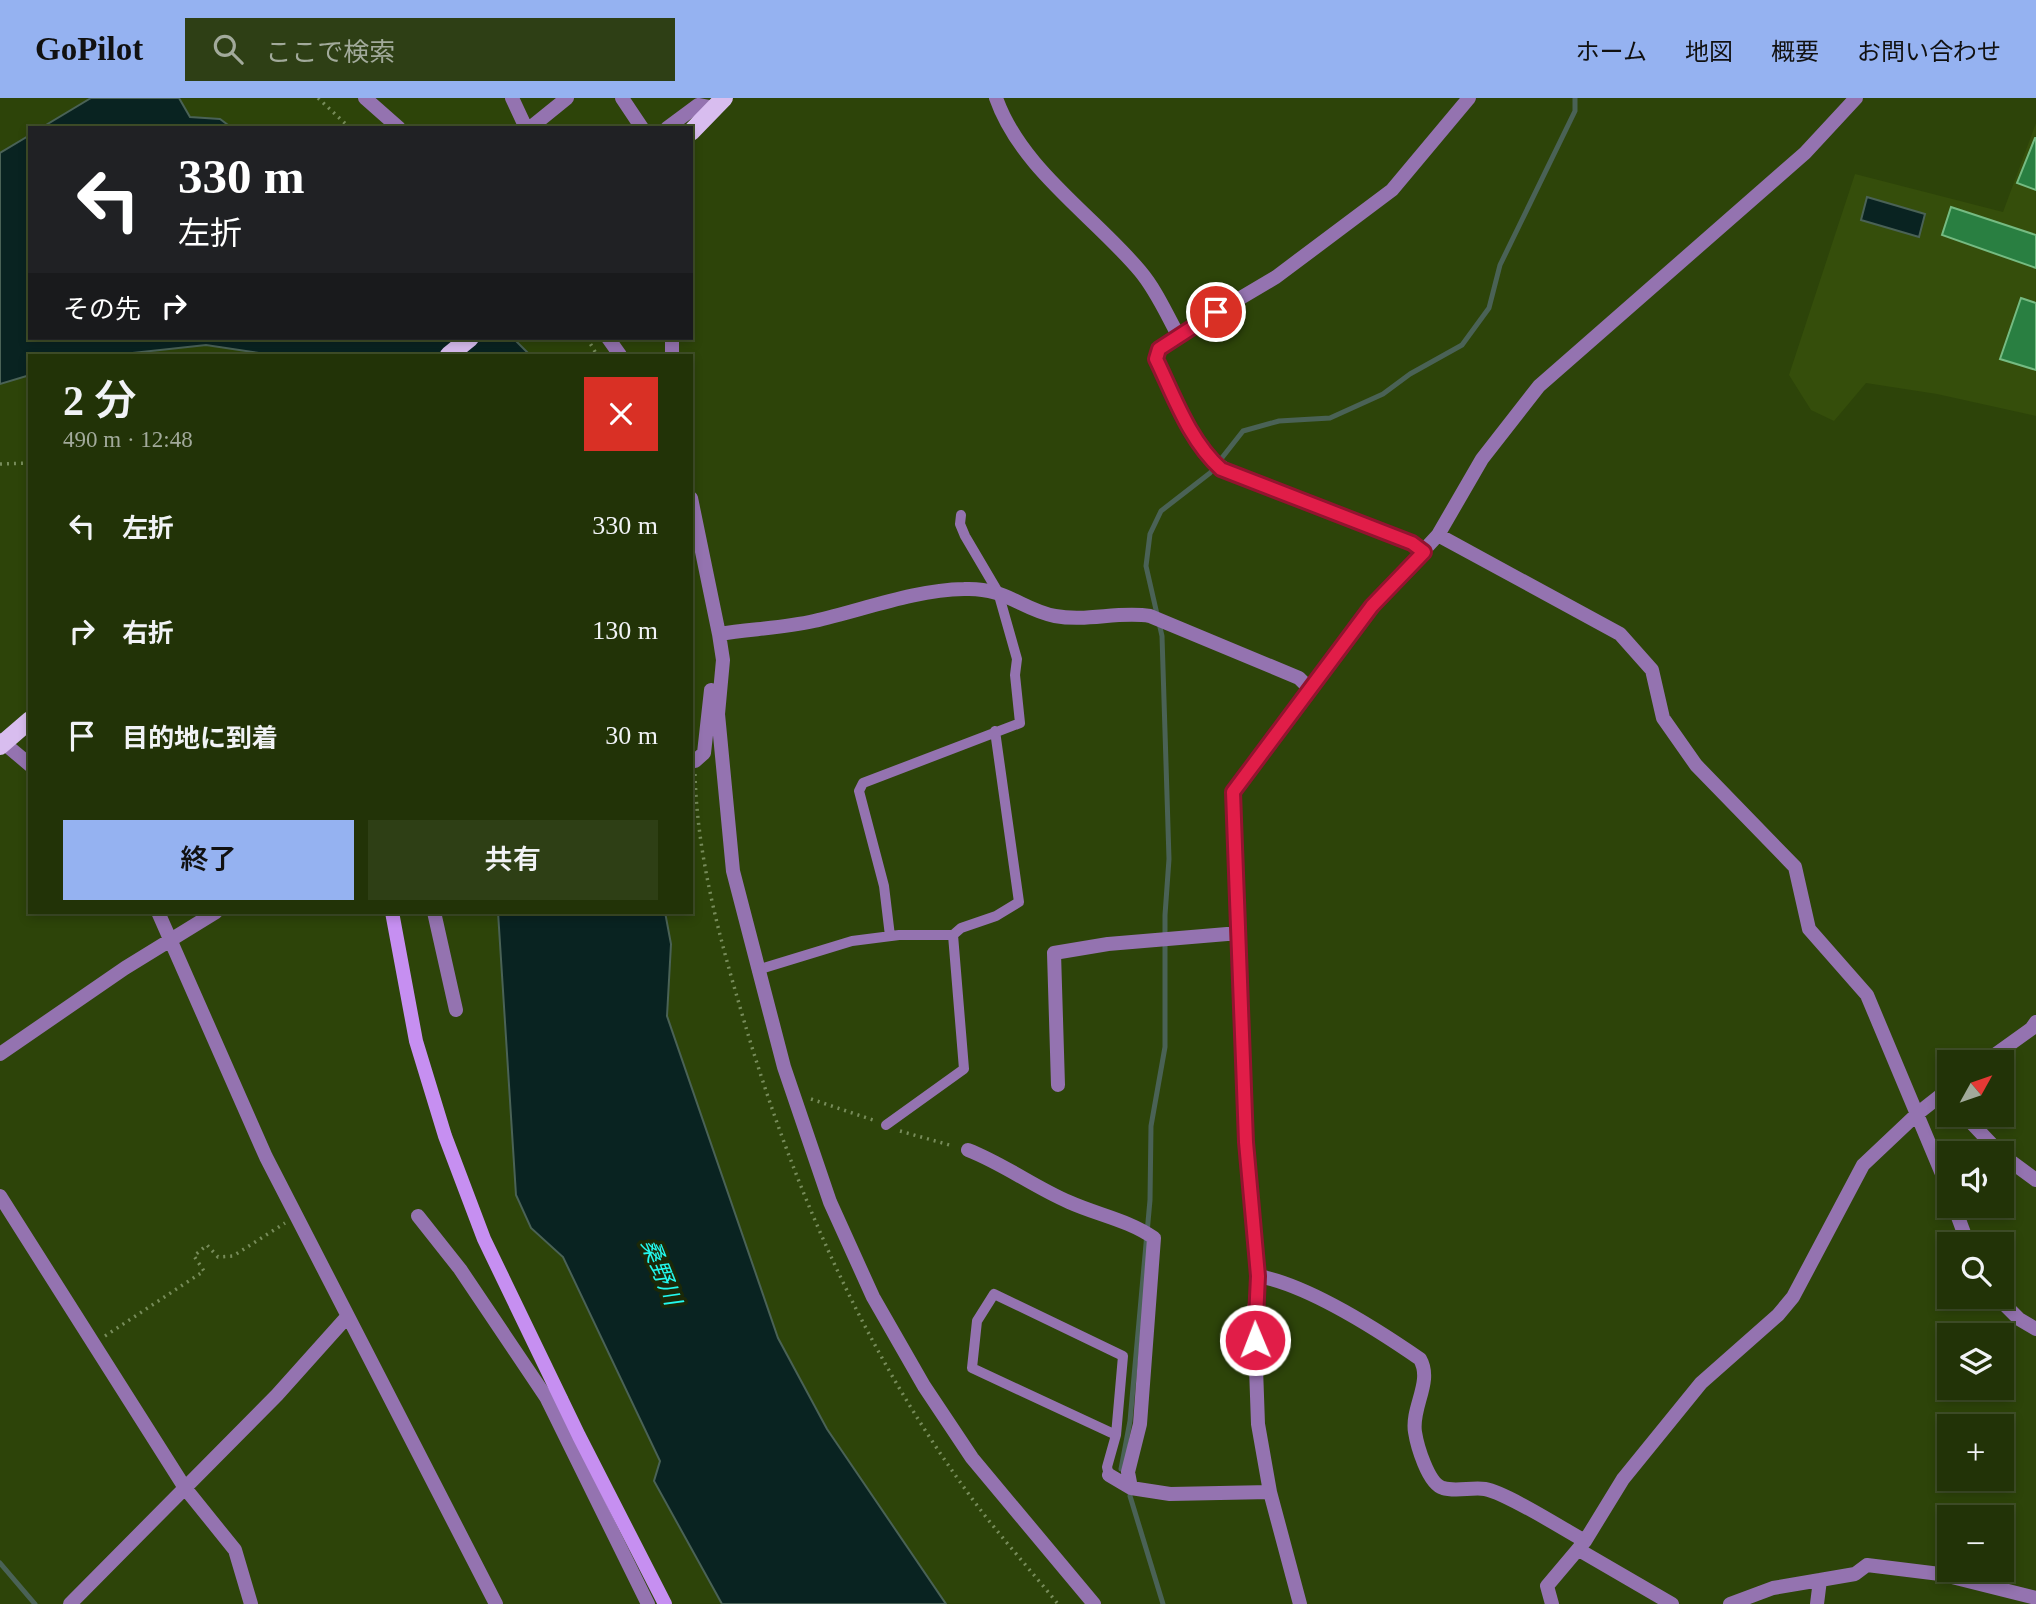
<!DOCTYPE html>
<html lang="ja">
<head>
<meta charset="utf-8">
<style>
	:root { --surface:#223307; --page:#2e3f15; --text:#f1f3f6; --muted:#a2aa9b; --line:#3f4e28; --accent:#95b2f1 }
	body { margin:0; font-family:"Times New Roman","Noto Sans JP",serif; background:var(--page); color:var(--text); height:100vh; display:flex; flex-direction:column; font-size:26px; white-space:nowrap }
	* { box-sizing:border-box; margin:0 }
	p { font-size:23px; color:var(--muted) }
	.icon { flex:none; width:38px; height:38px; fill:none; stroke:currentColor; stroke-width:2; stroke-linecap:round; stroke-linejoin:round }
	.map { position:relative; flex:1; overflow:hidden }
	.drawer { position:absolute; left:28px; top:256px; width:665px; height:560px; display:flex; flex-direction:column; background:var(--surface); border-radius:0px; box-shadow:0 4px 10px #0003,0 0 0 2px var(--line) }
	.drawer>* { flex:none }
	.top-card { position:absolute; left:28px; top:28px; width:665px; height:214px; border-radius:0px; box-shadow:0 4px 10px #0003,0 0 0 2px var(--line); background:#202124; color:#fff; overflow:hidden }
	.needle { width:46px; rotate:50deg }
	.tools { position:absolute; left:1937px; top:952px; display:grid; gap:14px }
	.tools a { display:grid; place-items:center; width:77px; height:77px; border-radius:0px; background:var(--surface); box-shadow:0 4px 10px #0003,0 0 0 2px var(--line); font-size:35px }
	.pin { position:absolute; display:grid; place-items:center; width:60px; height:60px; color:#fff; margin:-30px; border:4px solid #fff; border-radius:50%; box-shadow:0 2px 7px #0007 }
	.me { position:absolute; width:77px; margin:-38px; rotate:359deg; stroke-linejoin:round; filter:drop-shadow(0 0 5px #0008) }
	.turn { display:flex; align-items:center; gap:24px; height:147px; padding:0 35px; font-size:32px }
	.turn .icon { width:91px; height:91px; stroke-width:2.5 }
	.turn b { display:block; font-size:49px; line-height:60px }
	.then { display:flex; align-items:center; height:66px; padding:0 35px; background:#0003; gap:14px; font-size:26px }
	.round { display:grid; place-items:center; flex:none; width:74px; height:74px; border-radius:0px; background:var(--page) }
	.summary { display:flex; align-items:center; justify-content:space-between; height:119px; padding:0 35px }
	h1 { font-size:42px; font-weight:600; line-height:52px }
	.button { display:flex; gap:14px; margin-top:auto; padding:14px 35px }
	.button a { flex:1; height:80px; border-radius:0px; background:var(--accent); color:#111; font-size:28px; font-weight:600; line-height:80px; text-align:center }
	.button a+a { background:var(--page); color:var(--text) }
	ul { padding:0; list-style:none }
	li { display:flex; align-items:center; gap:21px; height:105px; padding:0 35px }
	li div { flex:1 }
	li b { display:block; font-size:26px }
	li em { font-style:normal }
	header { display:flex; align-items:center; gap:42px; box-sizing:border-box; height:98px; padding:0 35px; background:var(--accent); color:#111 }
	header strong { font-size:33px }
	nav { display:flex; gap:38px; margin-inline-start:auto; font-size:24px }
	.search { width:490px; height:63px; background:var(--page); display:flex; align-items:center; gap:18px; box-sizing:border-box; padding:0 24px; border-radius:0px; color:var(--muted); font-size:26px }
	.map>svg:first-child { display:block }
	.built { fill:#354e0b }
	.water { fill:#092321; stroke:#4a6256; stroke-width:2 }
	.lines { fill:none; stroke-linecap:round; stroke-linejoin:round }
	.stream { stroke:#4a6256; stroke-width:5 }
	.building { fill:#297f41; stroke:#75bb82; stroke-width:2 }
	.path { stroke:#778c5a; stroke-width:3.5; stroke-dasharray:2 5; stroke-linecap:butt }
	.lane { stroke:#9473b0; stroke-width:10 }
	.street { stroke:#9473b0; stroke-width:14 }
	.secondary { stroke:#c68ff1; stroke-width:14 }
	.primary { stroke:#d8bdef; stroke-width:18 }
	.route-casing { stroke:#92132f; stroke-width:18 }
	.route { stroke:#e11d48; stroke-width:12 }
	.labels { text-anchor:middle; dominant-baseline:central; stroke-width:7; stroke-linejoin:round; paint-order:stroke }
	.water-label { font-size:23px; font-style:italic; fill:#23f9ee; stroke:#1b2808 }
</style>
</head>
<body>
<header>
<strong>GoPilot</strong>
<div class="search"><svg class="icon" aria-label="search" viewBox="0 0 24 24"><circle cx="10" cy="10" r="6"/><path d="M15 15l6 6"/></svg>ここで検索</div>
<nav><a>ホーム</a><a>地図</a><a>概要</a><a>お問い合わせ</a></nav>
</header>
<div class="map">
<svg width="2036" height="1506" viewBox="0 0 2036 1506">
	<rect width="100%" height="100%" fill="#2d4409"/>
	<!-- built -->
	<path class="built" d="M2036,25V318L1937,296L1866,285L1834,323L1811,312L1789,277L1855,76L2003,114Z"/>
	<!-- water -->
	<path class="water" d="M91,0H179L190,19L220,21L232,30H41Z
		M30,37V240H513L530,257H272L206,247L114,257H30V277L0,286V55Z
		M1867,99L1925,116L1919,139L1861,122Z
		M498,814H665L671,846L667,918L778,1240L827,1331L946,1506H722L654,1383L660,1363L563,1159L531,1130L516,1097Z"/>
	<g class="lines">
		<!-- stream -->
		<path class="stream" d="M1121,1371L1130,1323L1150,1102L1151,1028L1165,949V817L1169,761L1162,538L1146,468L1150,436L1161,413L1210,375L1243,333L1279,323L1330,320L1383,296L1410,276L1462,247L1489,210L1500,167L1575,13V0
			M1130,1398L1163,1506
			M0,1465L35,1506"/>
	</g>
	<!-- building -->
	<path class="building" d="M2035,40H2036V92L2017,85Z
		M1951,109L2036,137V170L1942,137Z
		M2021,200L2036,205V272L2000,261Z"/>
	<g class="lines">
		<!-- path -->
		<path class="path" d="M318,0L350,30
			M587,240L597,257
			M0,366L30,365
			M691,552L693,598
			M695,676C697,755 718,834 740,909C790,1083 861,1248 968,1395C996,1434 1028,1469 1058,1506
			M811,1001L873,1022
			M900,1033L953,1048
			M105,1238L204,1173L194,1158L207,1147L218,1159L233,1158L285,1125"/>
		<!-- lane -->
		<path class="lane" d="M890,838L884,788L859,693L863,685L1020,625L1015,577L1017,561L998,494L965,438L960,426L961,417
			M757,872L852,843L899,837H953
			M886,1027L964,971L953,837L961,830L996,818L1019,804L995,633
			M1109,1377L1107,1369L1116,1337L972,1270L977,1223L994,1196L1123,1258L1116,1337"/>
		<!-- street -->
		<path class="street" d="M365,0L399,30
			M512,0L526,30
			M622,0L642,30
			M996,0C1021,71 1093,117 1140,173C1156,192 1166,215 1178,237L1159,251L1155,261C1176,303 1193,359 1239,379L1412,445L1424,454
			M530,30L567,0
			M667,30L698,7L714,10
			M1178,237L1276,179L1392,92L1469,0
			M608,240L620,257
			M672,240V257
			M691,400L719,536C750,531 783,530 814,523C863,512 914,492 964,491C1006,489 1022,512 1055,518C1087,524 1118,513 1150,518L1299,580L1309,590
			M1438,437L1620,536L1652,572L1663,620L1696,667L1795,769L1809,831L1867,897L1950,1095
			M719,536L723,562L718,616L733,773L784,969L830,1104L873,1199L924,1288L972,1360L1094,1506
			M0,642L30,667
			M695,663L704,655L711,592
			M158,814L266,1059L496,1506
			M434,814L456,912
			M0,956L125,870L216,814
			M1985,964L2031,931L2036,924
			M1058,987L1054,855L1108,846L1239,835
			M1964,1017L2000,1055
			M968,1052C1004,1066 1034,1089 1069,1104C1098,1117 1128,1122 1154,1140L1140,1326L1128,1374L1131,1390L1170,1396L1270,1394
			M2002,1057L2036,1082
			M0,1098L185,1390L235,1452L251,1506
			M1954,1108L1968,1146
			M418,1118L460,1171L546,1299L561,1301
			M1258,1178C1308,1187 1378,1232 1420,1261C1433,1284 1411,1309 1415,1334C1417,1347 1428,1386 1443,1390C1455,1394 1472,1389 1485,1391C1507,1395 1563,1431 1585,1443
			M1997,1199L2019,1221L2036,1231
			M546,1299L648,1506
			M1109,1377L1131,1390
			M1579,1452L1672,1506
			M1820,1482L1855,1476L1867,1467L1940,1476L2036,1500
			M70,1506L277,1297L346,1220
			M1300,1506L1270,1394L1258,1326L1254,1214L1258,1178L1246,1044L1233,694L1372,508L1438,437L1482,361L1539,288L1805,55L1856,0
			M1552,1506L1547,1488L1585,1443L1623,1381L1701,1285L1778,1217L1793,1199L1863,1067L1917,1016L1950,990
			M1730,1506L1773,1490L1820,1482L1817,1506"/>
		<!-- secondary -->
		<path class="secondary" d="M392,814L416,943L445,1038L484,1141L579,1338L665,1506"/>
		<!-- primary -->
		<path class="primary" d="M691,34L724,0
			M449,257L470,240
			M0,648L30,622"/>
	</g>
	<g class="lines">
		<defs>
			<path id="route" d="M1216,214L1159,251L1156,261C1174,298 1189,342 1221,371L1412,445L1424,454L1372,508L1233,694L1246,1044L1258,1178L1255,1242"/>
		</defs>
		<!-- route casing -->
		<use href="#route" class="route-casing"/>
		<!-- route -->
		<use href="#route" class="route"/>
	</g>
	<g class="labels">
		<!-- water labels -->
		<g class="water-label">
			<text transform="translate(661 1174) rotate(68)">桑野川</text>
		</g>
	</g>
</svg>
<div class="tools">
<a><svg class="needle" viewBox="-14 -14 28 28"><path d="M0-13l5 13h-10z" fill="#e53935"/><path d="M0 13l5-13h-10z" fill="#a2aa9b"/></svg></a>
<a><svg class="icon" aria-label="sound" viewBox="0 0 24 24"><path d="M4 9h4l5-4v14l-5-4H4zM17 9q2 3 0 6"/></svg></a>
<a><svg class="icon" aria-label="search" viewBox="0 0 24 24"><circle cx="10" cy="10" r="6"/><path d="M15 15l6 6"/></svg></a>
<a><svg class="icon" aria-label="layers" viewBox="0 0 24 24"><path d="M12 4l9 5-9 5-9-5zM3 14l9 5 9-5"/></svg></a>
<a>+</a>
<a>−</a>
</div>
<div class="pin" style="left:1216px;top:214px;background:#d93025"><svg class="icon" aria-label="arrive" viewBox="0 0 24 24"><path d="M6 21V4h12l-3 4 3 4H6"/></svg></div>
<svg class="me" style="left:1255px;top:1242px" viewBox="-20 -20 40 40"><circle r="17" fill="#e11d48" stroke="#fff" stroke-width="3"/><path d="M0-11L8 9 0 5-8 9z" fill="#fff"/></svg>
<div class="top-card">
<div class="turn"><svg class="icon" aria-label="left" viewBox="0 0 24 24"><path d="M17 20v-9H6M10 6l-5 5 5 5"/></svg><div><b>330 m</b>左折</div></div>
<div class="then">その先<svg class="icon" aria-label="right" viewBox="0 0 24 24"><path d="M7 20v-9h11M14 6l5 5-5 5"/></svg></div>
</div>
<section class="drawer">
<div class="summary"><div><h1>2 分</h1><p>490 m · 12:48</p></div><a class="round" style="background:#d93025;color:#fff"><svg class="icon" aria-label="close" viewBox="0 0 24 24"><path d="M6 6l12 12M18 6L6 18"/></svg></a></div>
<ul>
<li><svg class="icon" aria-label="left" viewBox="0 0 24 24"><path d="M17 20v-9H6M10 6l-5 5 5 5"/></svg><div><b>左折</b></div><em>330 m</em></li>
<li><svg class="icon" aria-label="right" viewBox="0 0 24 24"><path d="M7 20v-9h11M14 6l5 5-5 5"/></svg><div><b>右折</b></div><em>130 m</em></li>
<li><svg class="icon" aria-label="arrive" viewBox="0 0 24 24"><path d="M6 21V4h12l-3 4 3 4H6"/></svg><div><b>目的地に到着</b></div><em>30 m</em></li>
</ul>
<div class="button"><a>終了</a><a>共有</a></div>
</section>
</div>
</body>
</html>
